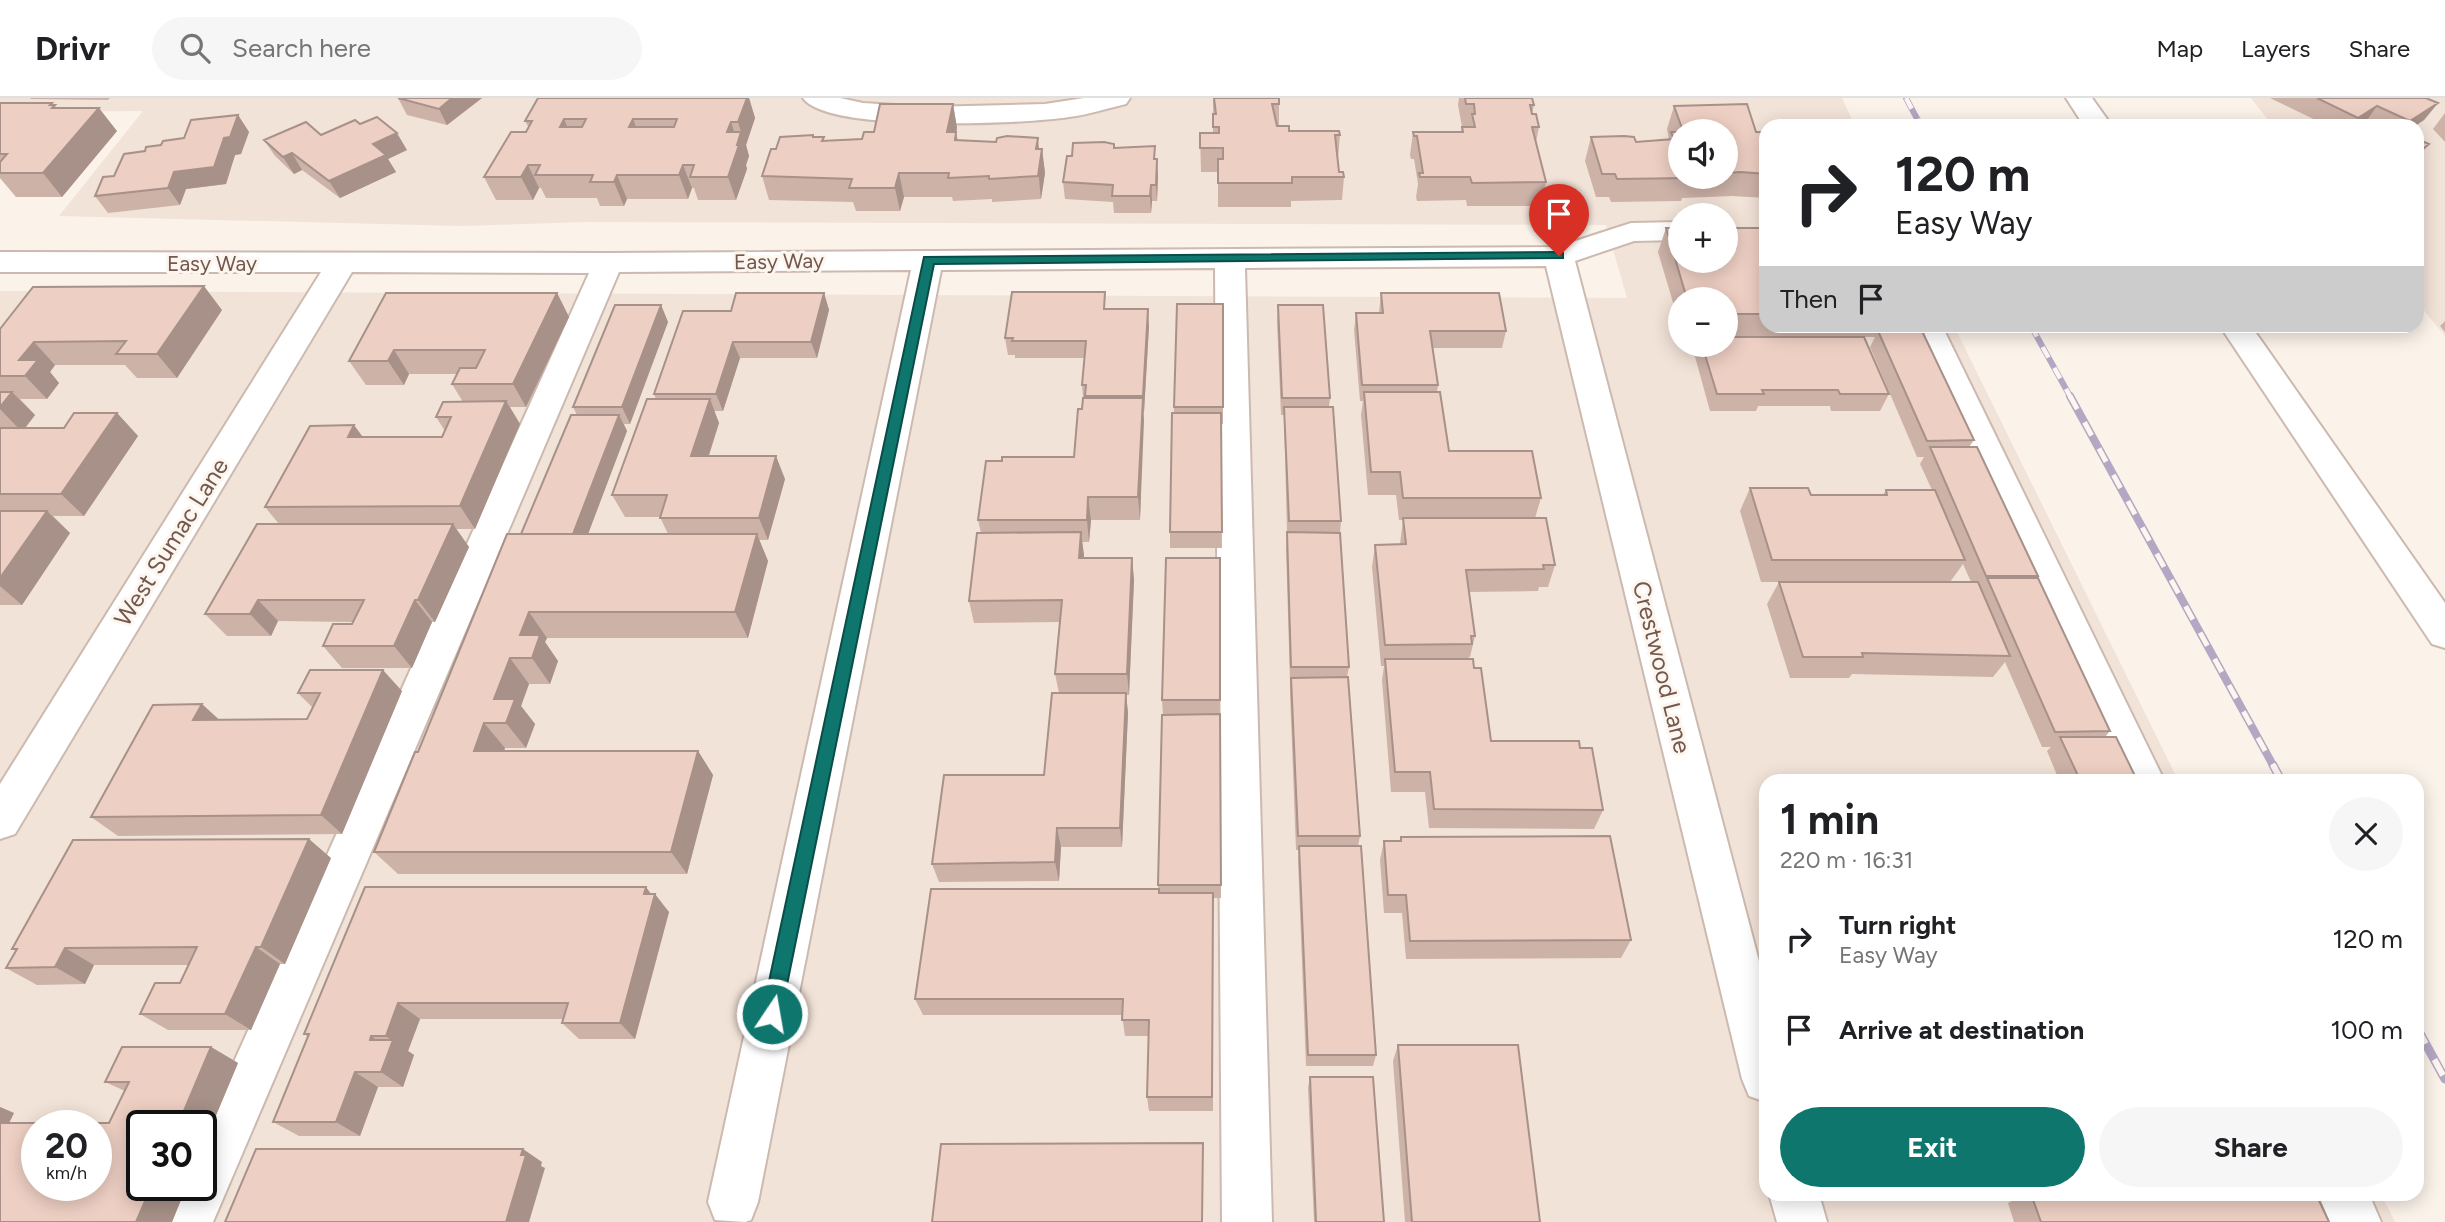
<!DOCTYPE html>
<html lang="en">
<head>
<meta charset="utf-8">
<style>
	:root { --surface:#fff; --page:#f6f6f6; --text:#202124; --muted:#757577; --line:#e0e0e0; --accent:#0f766e }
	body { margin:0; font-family:Figtree,sans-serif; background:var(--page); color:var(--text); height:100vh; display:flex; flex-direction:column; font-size:26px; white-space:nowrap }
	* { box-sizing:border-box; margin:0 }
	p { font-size:23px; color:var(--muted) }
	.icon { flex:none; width:38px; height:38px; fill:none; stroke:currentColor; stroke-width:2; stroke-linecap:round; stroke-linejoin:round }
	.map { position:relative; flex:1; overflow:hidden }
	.details { position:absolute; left:1759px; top:676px; width:665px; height:427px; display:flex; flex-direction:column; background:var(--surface); border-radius:21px; box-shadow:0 4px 18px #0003 }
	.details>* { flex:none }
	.banner { position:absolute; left:1759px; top:21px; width:665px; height:214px; border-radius:21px; box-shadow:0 4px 18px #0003; background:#fff; color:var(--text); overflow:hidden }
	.buttons { position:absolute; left:1668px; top:21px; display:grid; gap:14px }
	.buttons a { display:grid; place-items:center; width:70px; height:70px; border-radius:50%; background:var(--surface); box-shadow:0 4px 18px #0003; font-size:35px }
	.speed { position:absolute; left:21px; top:1012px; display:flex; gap:14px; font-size:35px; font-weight:700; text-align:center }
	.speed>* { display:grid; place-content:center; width:91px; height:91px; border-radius:50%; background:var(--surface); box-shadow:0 4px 18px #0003; line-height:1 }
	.speed small { font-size:18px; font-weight:400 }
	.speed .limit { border:4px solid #111; border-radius:10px; background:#fff; color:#111 }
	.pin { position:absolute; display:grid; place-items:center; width:60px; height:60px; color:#fff; margin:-72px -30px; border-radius:50% 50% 50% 0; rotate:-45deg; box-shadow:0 0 7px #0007 }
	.pin .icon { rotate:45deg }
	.me { position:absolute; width:77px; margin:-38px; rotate:12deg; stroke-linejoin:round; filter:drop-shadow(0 0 5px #0008) }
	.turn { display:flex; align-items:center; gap:24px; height:147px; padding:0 21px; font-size:32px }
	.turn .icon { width:91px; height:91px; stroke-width:2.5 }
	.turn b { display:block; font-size:49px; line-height:60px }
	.then { display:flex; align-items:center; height:66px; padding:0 21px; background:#0003; gap:14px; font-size:26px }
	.round { display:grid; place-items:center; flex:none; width:74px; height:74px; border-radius:37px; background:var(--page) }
	.head { display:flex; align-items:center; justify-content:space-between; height:119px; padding:0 21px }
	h1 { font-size:42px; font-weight:700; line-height:52px }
	.cta { display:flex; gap:14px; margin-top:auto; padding:14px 21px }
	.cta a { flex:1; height:80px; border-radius:42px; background:var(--accent); color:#fff; font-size:28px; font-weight:700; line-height:80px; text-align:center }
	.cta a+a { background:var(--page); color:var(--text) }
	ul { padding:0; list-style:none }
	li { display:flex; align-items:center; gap:21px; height:91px; padding:0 21px }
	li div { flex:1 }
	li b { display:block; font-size:26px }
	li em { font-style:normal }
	header { display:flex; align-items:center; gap:42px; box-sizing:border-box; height:98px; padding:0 35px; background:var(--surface); border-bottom:2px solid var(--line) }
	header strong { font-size:33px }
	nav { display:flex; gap:38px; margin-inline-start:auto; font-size:24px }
	.search { width:490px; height:63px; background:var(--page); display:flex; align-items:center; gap:18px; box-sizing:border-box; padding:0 24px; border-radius:38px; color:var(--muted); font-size:26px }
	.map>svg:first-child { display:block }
	.residential { fill:#f2e3d8; fill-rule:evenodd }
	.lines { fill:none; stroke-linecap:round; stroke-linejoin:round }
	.minor-casing { stroke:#ccb9af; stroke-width:4 }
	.minor { fill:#fff; fill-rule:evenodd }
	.rail-far2-casing { stroke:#b4a7c4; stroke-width:6 }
	.rail-far1-casing { stroke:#b4a7c4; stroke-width:8 }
	.rail-casing { stroke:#b4a7c4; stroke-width:9 }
	.rail-far2 { stroke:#fdf6ef; stroke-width:4.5; stroke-dasharray:12; stroke-linecap:butt }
	.rail-far1 { stroke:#fdf6ef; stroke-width:5; stroke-dasharray:15; stroke-linecap:butt }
	.rail { stroke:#fdf6ef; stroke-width:6; stroke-dasharray:18; stroke-linecap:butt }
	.wall { fill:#cdb2a8; fill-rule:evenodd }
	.shaded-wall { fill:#a79188 }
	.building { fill:#eecfc3; stroke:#a79188; stroke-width:2; fill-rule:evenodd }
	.route { fill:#0f766e; stroke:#0a4d48; stroke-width:2 }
	.labels { text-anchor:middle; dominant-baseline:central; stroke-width:6; stroke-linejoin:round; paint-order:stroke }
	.far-street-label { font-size:21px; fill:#73584f; stroke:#fdf6ef }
	.street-label { font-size:24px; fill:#73584f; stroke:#fdf6ef }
</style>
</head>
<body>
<header>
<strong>Drivr</strong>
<div class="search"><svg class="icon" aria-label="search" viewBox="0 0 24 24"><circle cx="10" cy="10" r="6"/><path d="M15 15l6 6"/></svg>Search here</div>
<nav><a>Map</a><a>Layers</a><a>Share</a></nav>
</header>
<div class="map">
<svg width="2445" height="1124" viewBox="0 0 2445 1124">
	<rect width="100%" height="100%" fill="#fbf2e9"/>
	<!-- residential -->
	<path class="residential" d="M0,0H1842L1855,28H1766V228H1954L2178,682H1766V1096H2381L2395,1124H0V193L1627,200L1606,127L586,124L461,128L59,118L143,13L0,14ZM1680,33H1726V79H1680ZM1680,117H1726V163H1680ZM1680,201H1726V247H1680ZM37,1027H96V1087H37ZM142,1027H201V1087H142Z
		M2251,0H2445V238L2417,204V28H2273Z"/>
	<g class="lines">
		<defs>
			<path id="minor" d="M803,0H840L863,5L927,9L1045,6L1084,0H1130L1126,6C1108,10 1088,17 1069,19C1026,26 827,35 803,0Z
				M2066,0H2092L2112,28H2084Z
				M1680,124V142L1634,143L1575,163L1766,890V1004L1749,998L1742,981L1546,168L1245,170L1272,1124H1222L1215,170L941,172L758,1104L751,1122L745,1124L715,1122L708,1104L911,172L619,174L213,1124H163L179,1087H201V1037L589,175L352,174L15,736L0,741V686L321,174H0V154L608,155L1557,149L1631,125Z
				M1911,228H1942L2164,682H2124Z
				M2220,228H2251L2445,505V550L2432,546Z
				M1769,1096H1819L1827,1124H1777Z
				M2318,1096H2369L2381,1124H2330Z"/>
		</defs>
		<!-- minor casing -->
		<use href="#minor" class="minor-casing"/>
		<!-- minor -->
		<use href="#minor" class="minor"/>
		<defs>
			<path id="rail-far2" d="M1906,0L1921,28
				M2031,228L2071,300"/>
			<path id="rail-far1" d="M2070,298L2274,669"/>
			<path id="rail" d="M2273,667L2281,682
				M2417,930L2445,981"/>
		</defs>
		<!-- rail-far2 casing -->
		<use href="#rail-far2" class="rail-far2-casing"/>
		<!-- rail-far1 casing -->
		<use href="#rail-far1" class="rail-far1-casing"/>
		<!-- rail casing -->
		<use href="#rail" class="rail-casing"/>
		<!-- rail-far2 -->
		<use href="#rail-far2" class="rail-far2"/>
		<!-- rail-far1 -->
		<use href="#rail-far1" class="rail-far1"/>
		<!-- rail -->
		<use href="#rail" class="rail"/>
	</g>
	<!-- wall -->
	<path class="wall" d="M30,0H110L108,2L31,1Z
		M398,0H482L447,27L407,17Z
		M538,0H749L755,20L746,47L749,58L746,67L747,71L736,102H698L694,90H692L688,101H627L624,108H600L597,100H546L541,90H539L533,102H496L484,79L526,34L529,30L525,23Z
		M1213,0H1279V28L1289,33L1340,37L1338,60L1339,74L1344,79L1342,102L1291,103V109H1218V74H1201L1200,35H1213Z
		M1459,0H1532L1534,7L1532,16L1539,29L1536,44L1546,84L1541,108H1467L1466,102L1417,103L1416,99L1418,86L1414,61H1411L1410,57L1413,34H1461L1462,29L1458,7Z
		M2270,0H2426L2438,5L2424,22L2415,28H2372L2365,25L2359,28H2328Z
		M0,5H52L57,10L117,33L62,99H16L0,80Z
		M953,6L957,30L956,35L958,42L1042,51L1045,75L1041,101L992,104V101L953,103L952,99H904L900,113H856L853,104L769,102L762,78L776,51L813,37L814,39L825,43L862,41L874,34Z
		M1674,8L1756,34L1766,36V100L1732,98L1682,100L1681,103L1611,104L1609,99H1596L1585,63L1591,39L1636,44L1669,41L1667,31ZM1680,33H1726V79H1680Z
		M2445,15V44L2433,31Z
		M238,17L249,34L241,56L235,57L226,86L186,91L180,107L108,115L95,98L114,78L145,53L161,47L184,40Z
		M360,26L407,52L388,61L396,74L340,100L302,72L294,76L275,58L264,42L321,37Z
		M1114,46L1115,50L1155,48V61L1158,78L1157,103H1152L1151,115H1114L1113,104L1065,101L1063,84L1072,58Z
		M1666,130H1766V228H1916L1914,233L1974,342L1969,349L2038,478L2037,480L2110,633L2105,639L2137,682H2059L2047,653L2051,649H2042L2005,564L1993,579L1852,576L1849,580H1790L1767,506L1779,484H1761L1740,413L1750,390L1811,397H1883L1886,392H1932L1920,366L1924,359H1917L1870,249L1875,239H1864L1889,296L1880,313H1831L1830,308H1758L1756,313H1710L1694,255L1697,247H1726V201H1680V228L1658,154ZM1963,466L1971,484H1950Z
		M557,195L569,219L526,309H510L520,326L475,431H456L469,449L435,524H432L412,570H342L323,548L352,526L353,524L278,523L271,538H227L205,516L279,426L265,409L363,339H442L445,333L436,319L463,304L452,286L457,276H409L404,287H366L349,263Z
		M824,195L829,212L817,260H740L723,313H714L719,325L709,358L785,381L768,442H759L768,463L748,540H547L545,544L558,563L550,586H529L521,608L535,626L526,650H505L504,653H698L713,677L687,776H398L374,754L418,654L577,317L573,309L661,207L668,224L630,326H624L627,333L588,436H668L660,419H625L612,397L656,301L654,296L731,213Z
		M1381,195L1506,233L1502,250H1433L1438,287L1437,294L1449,353L1541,400L1535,420L1555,467L1548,489H1539L1538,493L1469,494L1475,538L1470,559H1469L1468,561L1474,570L1491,643L1580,650L1603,712L1594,731L1429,730L1425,694H1391L1382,582L1384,568H1381L1372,469L1375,447L1400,446L1403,422H1399L1396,397H1368L1361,317L1363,303H1360L1354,232L1356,215H1379Z
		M1223,206V326H1221L1222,450H1170V434L1174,309Z
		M1278,207L1330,300L1329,309L1341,423L1340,435L1349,569L1347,579L1360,738L1358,748L1376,957L1373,968H1306L1298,762L1299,752H1296L1290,595V584L1286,450L1287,434L1284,317H1281L1277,224Z
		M1107,211L1149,228L1144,314H1143L1140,422H1091L1089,444H1082L1084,460H1132L1134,482L1129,597H1126L1128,615L1122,749H1061L1059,783L939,784L932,766L1044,677L1059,595L1055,576L1060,524L974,525L969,503L981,435L978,422L1002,363L1074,359L1083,300L1082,287L1084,260H1015V257H1008L1005,240Z
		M222,212L177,280H137L125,267H55L50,274L59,285L47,301H20L35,317L25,330H64L117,315L138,338L84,418H53L70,435L22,507H0V231Z
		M2445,223V234L2440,228Z
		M1220,460L1221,800H1213V1013H1149L1147,999L1149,938H1125L1122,917H923L915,901L1158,791L1163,617L1162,602Z
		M402,593L342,736L118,738L91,719L220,622L307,621L313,610L298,595Z
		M1401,739L1631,842L1621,860L1406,861L1402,815H1384L1380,762L1384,743H1400Z
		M331,760L285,866H280L251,932H168L140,916L180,885L188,867H94L85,886L37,887L6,870L16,853L12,851Z
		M651,796L669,814L635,941H579L562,925L563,921H420L408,953L414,957L403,989H378L360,1038H299L273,1024L308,939L304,936Z
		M1398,947L1540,1124H1405L1393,963Z
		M211,949L238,965L201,1053V1027L142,1087H187L172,1124H0V1009L14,1015L9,1025H109L125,993L105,984Z
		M1310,979L1384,1124H1314L1308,990Z
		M2025,1096H2316L2329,1124H2014L2008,1105Z"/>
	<!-- shaded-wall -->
	<path class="shaded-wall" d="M452,0H482L447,27L439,11Z
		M747,0H749L755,20L746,47L749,58L746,67L747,71L736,102L728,79L727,34L731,24L738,45L741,34L738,24Z
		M2438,5L2424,22L2415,28H2406L2410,23Z
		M953,6L957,30L956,35L960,58L947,34Z
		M2377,8L2365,25L2359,28H2351L2358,20Z
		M99,10L117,33L62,99L43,75Z
		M238,17L249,34L241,56L235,57L226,86L186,91L180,107L168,90L174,74L224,40Z
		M564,21L574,44L560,29Z
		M633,21L642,44L629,29Z
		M397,35L407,52L388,61L396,74L340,100L329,83L373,46Z
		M1038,40L1040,63L1042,51L1045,75L1041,101L1036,51Z
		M2429,46L2421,55L2417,59L2418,55Z
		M292,55L302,72L294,76L283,59Z
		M1157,61L1158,78L1157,103L1156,87Z
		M528,67L539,90L533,102L521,79Z
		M683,67L692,90L688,101L679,77Z
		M899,75L904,99L900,113L895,90Z
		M617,77L627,101L624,108L614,84Z
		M1151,87L1152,103L1151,115L1150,98Z
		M204,188L222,212L177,280L157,256Z
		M557,195L569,219L526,309L513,286Z
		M824,195L829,212L817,260L811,244Z
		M661,207L668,224L630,326L622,309Z
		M1148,211L1149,228L1144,314L1143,298Z
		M34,244L55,267L50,274L59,285L47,301L25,278L19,262Z
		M733,244L740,260L723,313L716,296Z
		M394,252L409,276L404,287L388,263Z
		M12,294L35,317L22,334L0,311V309Z
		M1143,300L1144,323L1140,422L1138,399Z
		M710,301L719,325L701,381L691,358Z
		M506,303L520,326L475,431L460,408Z
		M117,315L138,338L84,418L61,396Z
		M619,317L627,333L582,452L573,436Z
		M354,327L371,350L348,339Z
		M776,358L785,381L768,442L759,420Z
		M1088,399L1091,422L1089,444L1087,422Z
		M47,413L70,435L22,507L0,488V480Z
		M453,426L469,449L435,524L418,502Z
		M1081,434L1084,457L1082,482L1079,460Z
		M757,436L768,463L748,540L735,514Z
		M1132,460L1134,482L1129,597L1127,576Z
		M258,502L278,523L271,538L250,516Z
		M415,502L432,524L412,570L394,548Z
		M529,514L547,540L545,544L558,563L550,586L532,560L520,537Z
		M510,560L529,586L521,608L535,626L526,650L506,625L494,601Z
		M383,572L402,593L342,736L321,717Z
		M1126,595L1128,615L1122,749L1120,730Z
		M202,606L225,627L193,622Z
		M484,625L505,650L494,677L474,653Z
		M698,653L713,677L687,776L671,754Z
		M1057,730L1061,749L1059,783L1055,764Z
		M309,741L331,760L285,866L261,849Z
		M646,789L654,800L655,796L669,814L635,941L620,925Z
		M256,849L280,866L251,932L225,916Z
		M65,850L94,867L85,886L55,869Z
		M398,905L420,921L408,953L414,957L403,989L381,974L370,942L371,938L389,951L392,943L386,938Z
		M211,949L238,965L201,1053V1027H178Z
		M355,974L378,989L360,1038L336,1024Z
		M0,1009L14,1015L2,1039L0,1038Z
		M523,1051L542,1064L541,1068L545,1070L529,1124H506Z
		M152,1087H187L172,1124H136Z"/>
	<!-- building -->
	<path class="building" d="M398,0H452L439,11Z
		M538,0H747L738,24H731L727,34H741L737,47H739L728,79H690L694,67H683L679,77H617L614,84H590L593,77H535L540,67H528L521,79H484L511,34H526L532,23H525ZM564,21H586L582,29H560ZM633,21H677L674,29H629Z
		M1214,0H1279V6H1272L1277,28H1289V33H1339L1340,37H1335L1339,74H1343L1344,79H1292V85H1218V61H1223V50H1200V35H1219V29H1213V16H1216Z
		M1465,0H1532L1534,7H1530L1532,16H1536L1539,29H1532L1546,84L1472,85L1470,79H1420L1419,75H1423L1417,38H1414L1413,34H1463L1462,29H1475L1472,16H1475L1474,6H1466Z
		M2317,0H2426L2438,5L2410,23L2377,8L2358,20Z
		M0,5H52L50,7H55L52,10H99L43,75H0V64L7,56H0Z
		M880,6H953L947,34H956L955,42L996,44L997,40L1007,38L1038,40L1036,51H1042L1038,78L989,81V78L948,80L949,75H899L895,90H849L852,81L762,78L771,51H776L780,39L813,37V39H824L822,43L862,41L864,34H874Z
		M1747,6L1756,34H1765L1766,36V76L1741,74L1726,75V33H1683L1674,8Z
		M238,17L230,39L224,40L214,69L174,74L168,90L95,98L103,79L114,78L124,56L145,53L146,49L161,47L163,43L184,40L191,22Z
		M377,19L397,35L373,46L386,57L329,83L292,55L283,59L264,42L306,24L321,37L355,22L360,26Z
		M1671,34H1680V79H1688L1689,80L1617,81L1615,76H1602L1591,39L1624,38L1634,39L1636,44L1674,41Z
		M2417,41L2429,46L2418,55L2417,54Z
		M1104,44L1114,46V50L1155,48L1154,61H1157L1156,87H1151L1150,98H1112L1113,87L1063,84L1067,58H1072L1073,45Z
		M1666,130H1680V163H1726V130H1766V216H1726V201H1687Z
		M204,188L157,256H116L126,243L34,244L19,262H38L25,278H0V231L33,189Z
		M1012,194H1105L1104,211H1148L1143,298H1085L1086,287H1082L1086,243H1012L1013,240H1005Z
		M386,195H557L513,286H452L460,270H476L485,252H394L388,263H349Z
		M736,195H824L811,244H733L716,296H654L683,213H731Z
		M1381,195H1499L1506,233H1430L1438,287H1362L1356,215H1383Z
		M1177,206H1223V309H1174Z
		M615,207H661L622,309H573Z
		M1278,207H1323L1330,300H1282Z
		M1878,233H1922L1974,342L1927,343Z
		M1726,239H1864L1889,296H1840L1838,292H1762L1764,296H1717L1702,247H1726Z
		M0,294H12L0,309Z
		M1364,294H1440L1449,353H1532L1541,400H1403L1400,374H1371Z
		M1083,300H1143L1138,399H1088L1087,422H978L986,363H1002V359H1074L1078,311H1082Z
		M647,301H710L691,358H776L759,420H660L667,397H612Z
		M506,303L460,408L265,409L310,328L354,327L348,339H442L451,319H436L443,304Z
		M1284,309H1333L1341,423H1289Z
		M74,315H117L61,396H0V330H64Z
		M1172,315H1221L1222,434H1170Z
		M571,317H619L573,436H521Z
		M1930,349H1977L2038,478H1986Z
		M1750,390H1808L1811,397H1887L1886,392H1935L1965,462H1772Z
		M0,413H47L0,480Z
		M1403,420H1546L1555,467H1543L1544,471L1466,472L1475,538H1471L1472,546L1385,547L1375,447L1406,446Z
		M257,426H453L418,502H415L394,548H323L333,526H352L364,502H258L250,516H205Z
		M1081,434L1079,460H1132L1127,576H1055L1062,502L969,503L977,435Z
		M1287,434L1340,435L1349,569H1291Z
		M507,436H757L735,514H529L520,537H540L532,560H510L494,601H515L506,625H484L474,653H698L671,754H374L415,654H418Z
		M1166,460H1220V602H1162Z
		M1987,480H2038L2110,633L2055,634Z
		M1779,484H1978L2010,558L1862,555L1863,559H1803Z
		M1385,561H1473L1474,570H1481L1491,643H1579L1580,650H1592L1603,712L1434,711L1430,674H1395Z
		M310,572H383L321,717L91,719L153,607L202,606L193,622L307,621L320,595H298Z
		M1348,579L1360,738H1298L1291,580Z
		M1052,595H1126L1120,730H1057L1055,764L932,766L944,677H1044Z
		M1220,616L1221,787H1158L1162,617Z
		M2060,639H2116L2137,682H2080Z
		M1610,738L1631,842L1410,843L1406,797H1388L1384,743H1401V739Z
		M309,741L261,849H256L225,916H140L155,885H180L197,849L65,850L55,869L6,870L17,851H12L73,742Z
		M1299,748H1361L1376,957H1308Z
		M365,789H646L644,796H655L620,925H562L568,905H398L386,938H371L370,942H393L381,974H355L336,1024H273L309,936H304Z
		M931,791H1159V795H1213L1212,999H1147L1149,922H1122L1123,901H915Z
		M1398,947H1518L1540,1124H1412Z
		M122,949H211L178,1027H142V1087H152L136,1124H0V1025H109L129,984H105ZM37,1027H96V1087H37Z
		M1310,979H1373L1384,1124H1316Z
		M1203,1045L1202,1124H932L941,1046Z
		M256,1051H523L521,1057H526L506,1124H225Z
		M2031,1096H2316L2329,1124H2041Z"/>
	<!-- route -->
	<path class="route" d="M1559,154L1563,155V160L934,166L781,916L779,922L772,925L765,922L762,916L924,159Z"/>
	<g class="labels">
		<!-- far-street labels -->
		<g class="far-street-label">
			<text transform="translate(779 163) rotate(-1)">Easy Way</text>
			<text x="212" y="165">Easy Way</text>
		</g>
		<!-- street labels -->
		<g class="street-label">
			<text transform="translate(171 444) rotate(-58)">West Sumac Lane</text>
			<text transform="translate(1662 569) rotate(76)">Crestwood Lane</text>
		</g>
	</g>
</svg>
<div class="buttons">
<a><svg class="icon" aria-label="sound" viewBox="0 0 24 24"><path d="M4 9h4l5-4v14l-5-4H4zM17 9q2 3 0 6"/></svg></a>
<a>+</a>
<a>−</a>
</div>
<div class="speed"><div>20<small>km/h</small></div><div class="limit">30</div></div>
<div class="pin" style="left:1559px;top:158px;background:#d93025"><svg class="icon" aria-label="arrive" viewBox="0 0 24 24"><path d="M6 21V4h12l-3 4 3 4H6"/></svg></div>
<svg class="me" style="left:772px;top:916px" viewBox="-20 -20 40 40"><circle r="17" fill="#0f766e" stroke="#fff" stroke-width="3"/><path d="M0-11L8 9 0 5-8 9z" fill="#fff"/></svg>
<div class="banner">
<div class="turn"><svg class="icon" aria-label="right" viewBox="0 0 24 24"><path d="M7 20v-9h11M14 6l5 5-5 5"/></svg><div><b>120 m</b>Easy Way</div></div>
<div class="then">Then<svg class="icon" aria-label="arrive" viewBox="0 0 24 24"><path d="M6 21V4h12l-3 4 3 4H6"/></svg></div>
</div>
<section class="details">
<div class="head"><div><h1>1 min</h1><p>220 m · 16:31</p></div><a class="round"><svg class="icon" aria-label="close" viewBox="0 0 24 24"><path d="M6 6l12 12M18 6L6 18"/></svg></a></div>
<ul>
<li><svg class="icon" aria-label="right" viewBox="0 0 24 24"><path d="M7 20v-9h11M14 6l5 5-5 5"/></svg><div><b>Turn right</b><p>Easy Way</p></div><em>120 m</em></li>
<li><svg class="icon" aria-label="arrive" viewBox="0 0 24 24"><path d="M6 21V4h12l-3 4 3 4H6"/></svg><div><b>Arrive at destination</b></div><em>100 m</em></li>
</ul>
<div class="cta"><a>Exit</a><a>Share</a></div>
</section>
</div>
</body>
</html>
